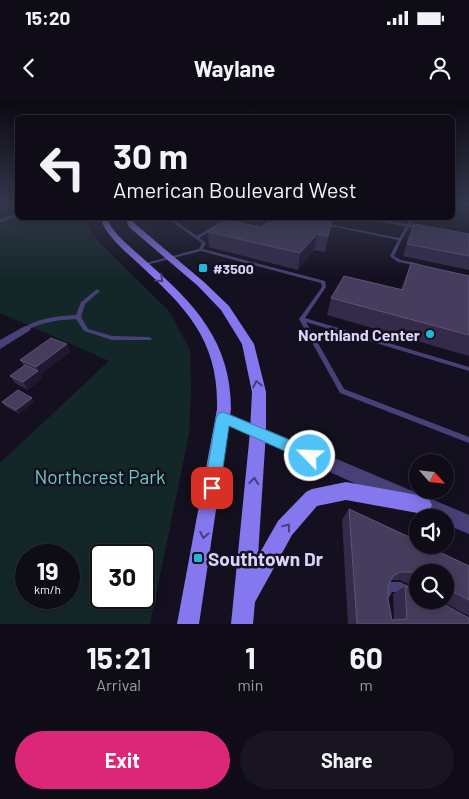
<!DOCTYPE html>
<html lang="en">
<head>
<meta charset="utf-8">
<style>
	:root { --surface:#0f0c17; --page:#181520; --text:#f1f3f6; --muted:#9b9ba1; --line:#2f2c36; --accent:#db2777 }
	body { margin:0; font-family:Barlow,sans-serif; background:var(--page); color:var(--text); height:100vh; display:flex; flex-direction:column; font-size:19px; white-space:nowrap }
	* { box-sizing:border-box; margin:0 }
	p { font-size:16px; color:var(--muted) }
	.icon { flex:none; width:28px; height:28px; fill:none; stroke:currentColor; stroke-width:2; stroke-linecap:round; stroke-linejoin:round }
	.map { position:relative; height:524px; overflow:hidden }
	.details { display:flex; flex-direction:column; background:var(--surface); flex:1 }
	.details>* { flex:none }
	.top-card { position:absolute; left:15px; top:15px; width:440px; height:105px; border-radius:8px; box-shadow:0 2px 12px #0003,0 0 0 1px var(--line); background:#0f0c17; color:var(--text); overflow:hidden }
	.needle { width:32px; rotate:117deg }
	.buttons { position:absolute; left:409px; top:354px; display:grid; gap:10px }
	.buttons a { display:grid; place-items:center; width:45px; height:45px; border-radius:50%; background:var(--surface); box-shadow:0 2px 12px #0003,0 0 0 1px var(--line); font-size:25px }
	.speed { position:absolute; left:15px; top:444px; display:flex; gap:10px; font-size:25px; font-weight:700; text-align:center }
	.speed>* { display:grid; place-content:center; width:65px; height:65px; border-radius:50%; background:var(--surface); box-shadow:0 2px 12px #0003,0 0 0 1px var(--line); line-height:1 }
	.speed small { font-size:12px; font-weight:400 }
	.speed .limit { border:2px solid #111; border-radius:8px; background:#fff; color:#111 }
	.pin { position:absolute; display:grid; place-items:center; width:42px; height:42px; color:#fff; margin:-21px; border-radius:10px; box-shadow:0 2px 8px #0006 }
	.me { position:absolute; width:55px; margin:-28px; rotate:294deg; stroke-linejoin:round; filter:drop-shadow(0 0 4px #0008) }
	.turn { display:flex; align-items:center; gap:18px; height:105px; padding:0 15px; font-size:22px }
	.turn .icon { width:65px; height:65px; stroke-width:2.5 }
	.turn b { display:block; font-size:35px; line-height:42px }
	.eta { display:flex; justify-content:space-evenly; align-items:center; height:85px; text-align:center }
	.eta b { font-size:30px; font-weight:700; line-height:35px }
	.cta { display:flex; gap:10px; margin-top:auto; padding:10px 15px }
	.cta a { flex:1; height:58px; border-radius:30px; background:var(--accent); color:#fff; font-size:20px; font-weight:700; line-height:58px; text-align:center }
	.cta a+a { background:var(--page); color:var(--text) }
	.status { display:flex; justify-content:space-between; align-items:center; height:35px; padding:0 25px; background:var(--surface); direction:ltr }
	.status svg { height:14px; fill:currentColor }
	header { display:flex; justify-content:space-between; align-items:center; height:65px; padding:0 15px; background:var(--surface); font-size:22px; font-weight:700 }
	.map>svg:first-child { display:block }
	.green { fill:#142728; fill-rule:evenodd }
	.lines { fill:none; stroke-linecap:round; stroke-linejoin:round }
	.service { fill:#484178; fill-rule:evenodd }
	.minor { fill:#484178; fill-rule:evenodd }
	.secondary { fill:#8577ed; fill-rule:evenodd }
	.wall { fill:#342b4b }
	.shaded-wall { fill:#1f1832 }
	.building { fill:#463d5e; stroke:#5d5576 }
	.oneway { stroke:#473e7c }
	.route { fill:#4fc3f7; stroke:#337fa1 }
	.poi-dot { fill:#1eb8db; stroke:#14101f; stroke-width:2 }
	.labels { text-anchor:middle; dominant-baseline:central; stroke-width:5; stroke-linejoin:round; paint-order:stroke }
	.far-poi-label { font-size:14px; font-weight:bold; fill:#dbd4f9; stroke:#14101f; text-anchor:start }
	.poi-label { font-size:16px; font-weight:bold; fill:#dbd4f9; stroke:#14101f; text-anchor:end }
	.near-park-label { font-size:19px; fill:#6acfbf; stroke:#14101f }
	.near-poi-label { font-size:19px; font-weight:bold; fill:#dbd4f9; stroke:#14101f; text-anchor:start }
</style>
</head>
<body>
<div class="status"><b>15:20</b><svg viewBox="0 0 49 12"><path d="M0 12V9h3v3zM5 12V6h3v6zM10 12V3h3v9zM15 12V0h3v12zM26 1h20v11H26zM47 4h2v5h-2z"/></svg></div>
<header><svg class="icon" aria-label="back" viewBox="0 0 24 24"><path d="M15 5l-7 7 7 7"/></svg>Waylane<svg class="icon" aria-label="person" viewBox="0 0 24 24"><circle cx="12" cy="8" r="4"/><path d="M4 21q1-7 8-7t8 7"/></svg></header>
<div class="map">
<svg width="469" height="524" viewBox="0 0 469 524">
	<rect width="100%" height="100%" fill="#14101f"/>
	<!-- green -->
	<path class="green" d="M18,118H88V125L93,136L169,211L190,250L191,291L189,334L150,524H0V363L109,261L0,213V124ZM26,455H69V498H26ZM101,455H144V498H101Z"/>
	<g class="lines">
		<!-- service -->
		<path class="service" d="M167,118H171L197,136L227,118H230V119L199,138L206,143L203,149L325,181L326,187L305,218L469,267V271L306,222L344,289L469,337V343L340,293L299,219L322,187L321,183L201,151L142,166V164L199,149L202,143Z
			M411,118H414L402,139L394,156L401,160L420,164V166H418L398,162L391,157L390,156L398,140L321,124L323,123L399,138Z
			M96,190H98L100,191L85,204L81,217L88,229L112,236L149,237L151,238L152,239L151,240H112L84,231L76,219C58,220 43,222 27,230L25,231L22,229C37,218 58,216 76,215L81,202Z
			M389,482H400L418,490V500H421L418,501L399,492H392L388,499L384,500L380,499L379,495C381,490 383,484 389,482Z"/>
		<!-- minor -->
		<path class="minor" d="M18,113V117L0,123V119Z
			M361,118H373L434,129L430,131Z
			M25,226L29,227L31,229L29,231L0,249V240Z
			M223,311L469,415V434L445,424V418H431L218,321L216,317L218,313Z"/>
		<!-- secondary -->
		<path class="secondary" d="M100,118H106C115,136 132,148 147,162C195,204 231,242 231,309L199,524H177L217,309C219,240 186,208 139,164C124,150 107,137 100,118Z
			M125,118H131L135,124L204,182L229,206L254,244L266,292V332L258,456L278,421L306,392L312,389L346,382L423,396L429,399L432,405L429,411L423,414L346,400L317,406L292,435L255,502L253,524H231L250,332L252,292L242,244L221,210L198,186L129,127Z"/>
	</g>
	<!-- wall -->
	<path class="wall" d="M332,122L325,152L314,150L298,170L209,147L208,132Z
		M414,124L469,134V170L403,156Z
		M411,163L469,176V256L327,215L331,198L401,189Z
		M67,244L70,252L40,274L42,278L28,290L15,283L10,276L24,266L20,260Z
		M32,298L34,302L19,314L5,306L2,302Z
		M349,409L469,466V516L439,500H445V472H418V488L400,480H391L388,486V499L392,520H394L393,494L405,486L469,524H348L342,420Z"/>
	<!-- shaded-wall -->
	<path class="shaded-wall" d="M317,134L314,150L298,170L300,153Z
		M67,244L70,252L40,275L36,267Z
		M38,271L42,278L28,290L23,282Z
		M32,298L34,302L19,314L16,310Z"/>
	<!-- building -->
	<path class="building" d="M273,118H309L332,122L328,136L317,134L300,153L208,132L226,120L261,127Z
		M414,124L469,134V156L407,144Z
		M411,163L469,176V235L331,198L344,176L403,190Z
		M51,238L67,244L36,267L20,260Z
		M25,265L38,271L23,282L10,276Z
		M18,290L32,298L16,310L2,302Z
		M349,409L418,441V445H425L469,466V500L451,491H445V472H418V474L412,472H400L393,476L388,486V499L392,520L407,519L405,486L418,491V500H436L469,518V524H357Z"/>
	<!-- one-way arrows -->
	<defs><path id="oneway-chevron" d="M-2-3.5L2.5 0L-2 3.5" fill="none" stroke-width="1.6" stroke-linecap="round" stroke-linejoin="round" transform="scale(1.25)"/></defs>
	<g class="oneway">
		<use href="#oneway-chevron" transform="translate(160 179) rotate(43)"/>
		<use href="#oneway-chevron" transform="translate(257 284) rotate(-103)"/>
		<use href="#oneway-chevron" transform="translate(254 381) rotate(-85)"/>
		<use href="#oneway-chevron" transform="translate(287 427) rotate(-53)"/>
		<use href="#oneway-chevron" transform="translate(204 435) rotate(100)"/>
	</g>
	<!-- sky -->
	<linearGradient id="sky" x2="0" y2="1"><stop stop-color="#0b0911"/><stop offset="0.59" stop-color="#34374d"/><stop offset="1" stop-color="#34374d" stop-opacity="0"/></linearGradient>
	<rect width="469" height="177" fill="url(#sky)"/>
	<!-- route -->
	<path class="route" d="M223,312L316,351L318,356L316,360L310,362L305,360L229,326L220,388L218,393L212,396L206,393L204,388L216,318L218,314Z"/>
	<!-- markers -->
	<g class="poi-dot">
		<rect x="198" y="163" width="10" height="10" rx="2.5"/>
		<circle cx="430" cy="234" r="5"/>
		<rect x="193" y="453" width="10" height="10" rx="2.5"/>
	</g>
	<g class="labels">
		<!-- far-poi labels -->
		<g class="far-poi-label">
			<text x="213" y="168">#3500</text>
		</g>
		<!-- poi labels -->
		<g class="poi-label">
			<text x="420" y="234">Northland Center</text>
		</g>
		<!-- near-park labels -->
		<g class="near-park-label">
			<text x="100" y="376">Northcrest Park</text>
		</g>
		<!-- near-poi labels -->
		<g class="near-poi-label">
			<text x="208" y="458">Southtown Dr</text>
		</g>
	</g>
</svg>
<div class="buttons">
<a><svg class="needle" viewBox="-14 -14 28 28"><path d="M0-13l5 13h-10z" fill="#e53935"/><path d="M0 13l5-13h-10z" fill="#9b9ba1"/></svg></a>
<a><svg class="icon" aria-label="sound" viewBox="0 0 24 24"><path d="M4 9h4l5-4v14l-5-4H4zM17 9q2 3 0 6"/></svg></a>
<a><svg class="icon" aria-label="search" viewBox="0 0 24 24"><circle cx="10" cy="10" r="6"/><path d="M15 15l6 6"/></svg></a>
</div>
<div class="speed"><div>19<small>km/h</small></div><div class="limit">30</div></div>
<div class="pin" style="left:212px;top:388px;background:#d93025"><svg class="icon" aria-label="arrive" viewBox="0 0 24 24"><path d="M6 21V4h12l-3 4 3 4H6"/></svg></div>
<svg class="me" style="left:310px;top:356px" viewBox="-20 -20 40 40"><circle r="17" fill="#4fc3f7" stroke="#fff" stroke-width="3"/><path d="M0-11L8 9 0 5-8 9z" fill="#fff"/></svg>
<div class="top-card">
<div class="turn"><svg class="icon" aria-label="left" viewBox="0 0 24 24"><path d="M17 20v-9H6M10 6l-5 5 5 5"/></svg><div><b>30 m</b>American Boulevard West</div></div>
</div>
</div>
<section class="details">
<div class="eta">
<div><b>15:21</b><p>Arrival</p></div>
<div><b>1</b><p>min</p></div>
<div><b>60</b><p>m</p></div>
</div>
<div class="cta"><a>Exit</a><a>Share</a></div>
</section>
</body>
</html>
